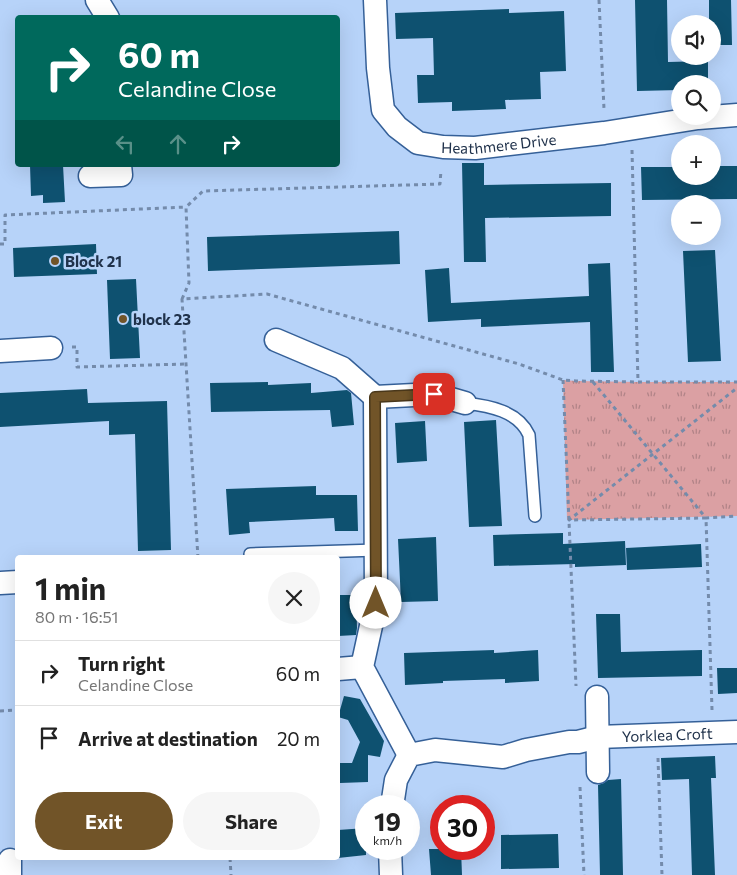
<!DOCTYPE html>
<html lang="en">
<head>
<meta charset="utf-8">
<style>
	:root { --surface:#fff; --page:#f6f6f6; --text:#222; --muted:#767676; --line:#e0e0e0; --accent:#715428 }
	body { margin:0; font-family:Commissioner,sans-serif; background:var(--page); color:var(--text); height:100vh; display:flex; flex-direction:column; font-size:19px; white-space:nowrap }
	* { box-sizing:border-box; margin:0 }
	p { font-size:16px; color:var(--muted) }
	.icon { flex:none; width:28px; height:28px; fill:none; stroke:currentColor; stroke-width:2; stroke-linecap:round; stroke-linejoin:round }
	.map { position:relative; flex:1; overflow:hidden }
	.panel { position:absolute; left:15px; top:555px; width:325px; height:305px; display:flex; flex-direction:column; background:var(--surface); border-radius:5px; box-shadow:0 5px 20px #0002 }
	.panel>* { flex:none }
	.banner { position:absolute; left:15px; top:15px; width:325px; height:152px; border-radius:5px; box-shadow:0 5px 20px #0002; background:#00695c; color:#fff; overflow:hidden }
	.fabs { position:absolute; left:671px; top:15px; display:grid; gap:10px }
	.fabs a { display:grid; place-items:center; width:50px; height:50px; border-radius:50%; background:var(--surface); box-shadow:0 5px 20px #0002; font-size:25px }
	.speed { position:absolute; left:355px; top:795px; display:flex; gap:10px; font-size:25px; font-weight:700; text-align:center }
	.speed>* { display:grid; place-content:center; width:65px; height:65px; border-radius:50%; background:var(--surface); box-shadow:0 5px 20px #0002; line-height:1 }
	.speed small { font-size:12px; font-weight:400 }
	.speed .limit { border:8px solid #d22; background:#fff; color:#111 }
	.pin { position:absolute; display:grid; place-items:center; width:42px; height:42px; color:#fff; margin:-21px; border-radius:10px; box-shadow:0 2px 8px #0006 }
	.me { position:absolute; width:55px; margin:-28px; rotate:0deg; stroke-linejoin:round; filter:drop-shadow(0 0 4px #0008) }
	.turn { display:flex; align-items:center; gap:18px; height:105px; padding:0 20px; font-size:22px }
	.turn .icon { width:65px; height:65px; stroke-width:2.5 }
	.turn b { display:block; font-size:35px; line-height:42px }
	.lanes { display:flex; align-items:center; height:48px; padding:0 20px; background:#0003; justify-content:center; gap:25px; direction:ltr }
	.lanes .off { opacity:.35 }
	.round { display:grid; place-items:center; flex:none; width:52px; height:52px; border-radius:26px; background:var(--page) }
	.overview { display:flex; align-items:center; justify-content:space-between; height:85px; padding:0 20px }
	h1 { font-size:30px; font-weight:700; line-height:38px }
	.primary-button { display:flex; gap:10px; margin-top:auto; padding:10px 20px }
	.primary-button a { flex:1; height:58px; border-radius:30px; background:var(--accent); color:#fff; font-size:20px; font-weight:700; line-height:58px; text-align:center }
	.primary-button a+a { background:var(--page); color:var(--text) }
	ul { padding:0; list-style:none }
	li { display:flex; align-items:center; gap:15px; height:65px; padding:0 20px; border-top:1px solid var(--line) }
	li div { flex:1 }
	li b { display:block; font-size:19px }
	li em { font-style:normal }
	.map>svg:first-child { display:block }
	.grass { fill:url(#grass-tufts) }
	.building { fill:#0e5170 }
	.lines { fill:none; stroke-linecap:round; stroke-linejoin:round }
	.lane-casing { stroke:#356098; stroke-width:14 }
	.street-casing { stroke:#356098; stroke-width:25 }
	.path { stroke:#748bab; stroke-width:3; stroke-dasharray:4 4; stroke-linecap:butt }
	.lane { stroke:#fff; stroke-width:11 }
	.street { stroke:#fff; stroke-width:22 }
	.route-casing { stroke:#49371a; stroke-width:12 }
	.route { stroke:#715428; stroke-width:9 }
	.poi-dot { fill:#715428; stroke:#b7d3f9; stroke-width:2 }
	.labels { text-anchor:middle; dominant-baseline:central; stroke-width:5; stroke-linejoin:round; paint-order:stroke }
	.street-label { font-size:15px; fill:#20324b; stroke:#b7d3f9 }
	.poi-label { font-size:15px; font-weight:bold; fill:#20324b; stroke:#b7d3f9; text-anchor:start }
</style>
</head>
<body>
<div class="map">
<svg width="737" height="875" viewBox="0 0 737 875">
	<defs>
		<pattern id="grass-tufts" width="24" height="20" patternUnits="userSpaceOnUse" patternTransform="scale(1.25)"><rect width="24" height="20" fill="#dba0a3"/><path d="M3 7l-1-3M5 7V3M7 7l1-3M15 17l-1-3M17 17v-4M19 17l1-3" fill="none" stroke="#b18387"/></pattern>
	</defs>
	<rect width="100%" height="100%" fill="#b7d3f9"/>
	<!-- grass -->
	<path class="grass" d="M563,380L576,381L638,382H737V516L567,520Z"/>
	<!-- building -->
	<path class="building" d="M635,0H667L668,62L708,61V84H680V90L637,91Z
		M709,0H731L732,45H712V24H709Z
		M509,9V13L564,11L566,71L540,72L541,99L505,100L506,109L452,111V102L418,103L417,75H434L433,38L396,39L395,13Z
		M462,163H484V185L611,183V216L485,218L486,262H464Z
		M30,165H63L65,202L43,203V195L31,196Z
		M712,166H737V199L642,200L641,167H680V176H712Z
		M399,231L400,264L208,271L207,237Z
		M96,244L97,274L14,277L13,248Z
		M715,250L721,361L688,362L683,251Z
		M610,263L614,372H591L590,322L481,327V319L428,322L425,270L449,268L451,303L589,296L588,264Z
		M136,279L140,358L110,359L107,280Z
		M268,382V385L311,383V393L347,390L351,393L354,425L332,427L330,410L211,412L210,383Z
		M87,389L88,403L167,401L171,550L138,551L135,434L109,435V421L0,427V393Z
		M496,420L502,526L469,527L464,422Z
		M425,421L427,461L397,463L395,423Z
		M316,486V495H357L358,531H335L334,518L249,522L250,533L229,535L226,489Z
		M563,533V544L625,541L626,565L575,567V564L494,566L493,535Z
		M436,537L438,601L401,602L398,539Z
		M701,544L702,567L627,570L626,548Z
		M338,595H356L357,628L356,635L338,636Z
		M596,614H620L621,652L702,650V676L598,678Z
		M494,650V653L538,650L539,681L505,683V679L443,681V683L405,685L404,653Z
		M717,668H737V693L718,694Z
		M344,696L360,699L384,741L380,757L368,755V782L340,783L339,763H352L360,742L348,720L338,717Z
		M715,756L716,778H711L715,875H692L689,779L662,780L661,758Z
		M621,779L623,875H600L598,785L604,783L608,780Z
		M366,828V855L338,858V830Z
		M558,834L559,868L501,869V835Z
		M429,849H461L462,875H431Z"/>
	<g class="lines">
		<defs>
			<path id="lane" d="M465,403C490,406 518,411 529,435L535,516
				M250,554L377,550"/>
			<g id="street">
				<path d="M97,0L108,18"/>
				<path id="s1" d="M375,0L378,68L383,110L397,127L418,143L443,147L475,148L604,133L698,118L737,115"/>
				<path d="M90,176L121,175L120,165"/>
				<path d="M276,340L342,368L375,397"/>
				<path d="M0,351L51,348"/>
				<path d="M0,583L18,582"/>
				<path d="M338,669L362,667"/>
				<path d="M597,697L598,772"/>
				<path d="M409,755L362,667L376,603L375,397L434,394L465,403"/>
				<path id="s2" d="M392,806L396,780L409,755L435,750L503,757L526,750L569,742H578L598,737L737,732"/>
				<path d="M390,849L391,875"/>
				<path d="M10,875V860"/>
			</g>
		</defs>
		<!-- lane casing -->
		<use href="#lane" class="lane-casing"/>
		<!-- street casing -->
		<use href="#street" class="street-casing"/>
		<!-- path -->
		<path class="path" d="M599,0L604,109
			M632,150L638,382
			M0,244H5V215L186,207
			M182,299L189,283L186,207L203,191L440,184L441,170
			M72,347H77V367L186,364
			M563,380L576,686
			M593,382L706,518L737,516
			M198,558L182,299L267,294L519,364L563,380L576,381L638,382H737
			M712,710L706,518L569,520L737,388
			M0,711L18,710
			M658,758L662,875
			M580,787L584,875
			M230,858L231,875"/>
		<!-- lane -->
		<use href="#lane" class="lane"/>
		<!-- street -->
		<use href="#street" class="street"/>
	</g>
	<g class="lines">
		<defs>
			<path id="route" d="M376,603L375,397L434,394"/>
		</defs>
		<!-- route casing -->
		<use href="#route" class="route-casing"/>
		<!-- route -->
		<use href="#route" class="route"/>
	</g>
	<!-- markers -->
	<g class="poi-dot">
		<circle cx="55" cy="261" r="5"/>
		<circle cx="123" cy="319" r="5"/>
	</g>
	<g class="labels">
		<!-- street labels -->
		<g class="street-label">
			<text stroke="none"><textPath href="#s1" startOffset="240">Heathmere Drive</textPath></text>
			<text stroke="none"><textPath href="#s2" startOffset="316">Yorklea Croft</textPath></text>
		</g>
		<!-- poi labels -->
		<g class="poi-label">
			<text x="65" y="261">Block 21</text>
			<text x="133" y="319">block 23</text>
		</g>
	</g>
</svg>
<div class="fabs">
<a><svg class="icon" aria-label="sound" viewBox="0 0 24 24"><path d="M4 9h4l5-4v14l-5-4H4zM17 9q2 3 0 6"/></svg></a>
<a><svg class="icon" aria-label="search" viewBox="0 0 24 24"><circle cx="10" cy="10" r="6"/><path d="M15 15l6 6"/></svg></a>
<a>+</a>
<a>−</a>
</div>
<div class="speed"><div>19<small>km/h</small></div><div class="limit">30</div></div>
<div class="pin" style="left:434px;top:394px;background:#d93025"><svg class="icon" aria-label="arrive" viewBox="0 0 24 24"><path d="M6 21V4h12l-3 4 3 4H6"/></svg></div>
<svg class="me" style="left:376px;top:603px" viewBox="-20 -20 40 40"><circle r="19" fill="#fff"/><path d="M0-13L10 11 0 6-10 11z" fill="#715428"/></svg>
<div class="banner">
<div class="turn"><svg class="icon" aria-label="right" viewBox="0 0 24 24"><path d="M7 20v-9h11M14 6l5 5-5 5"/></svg><div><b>60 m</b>Celandine Close</div></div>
<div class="lanes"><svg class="icon off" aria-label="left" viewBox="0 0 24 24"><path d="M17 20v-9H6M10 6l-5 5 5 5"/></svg><svg class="icon off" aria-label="ahead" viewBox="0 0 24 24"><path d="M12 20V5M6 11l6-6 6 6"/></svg><svg class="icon" aria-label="right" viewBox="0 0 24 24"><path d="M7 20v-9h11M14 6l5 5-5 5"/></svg></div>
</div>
<section class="panel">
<div class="overview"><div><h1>1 min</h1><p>80 m · 16:51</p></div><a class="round"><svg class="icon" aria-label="close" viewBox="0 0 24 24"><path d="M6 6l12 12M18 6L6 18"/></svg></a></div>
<ul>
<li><svg class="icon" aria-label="right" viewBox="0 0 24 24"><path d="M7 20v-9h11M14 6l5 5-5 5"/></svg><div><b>Turn right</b><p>Celandine Close</p></div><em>60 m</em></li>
<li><svg class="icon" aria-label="arrive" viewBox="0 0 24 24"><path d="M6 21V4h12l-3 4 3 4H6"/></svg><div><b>Arrive at destination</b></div><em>20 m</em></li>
</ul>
<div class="primary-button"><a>Exit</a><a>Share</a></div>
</section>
</div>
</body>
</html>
